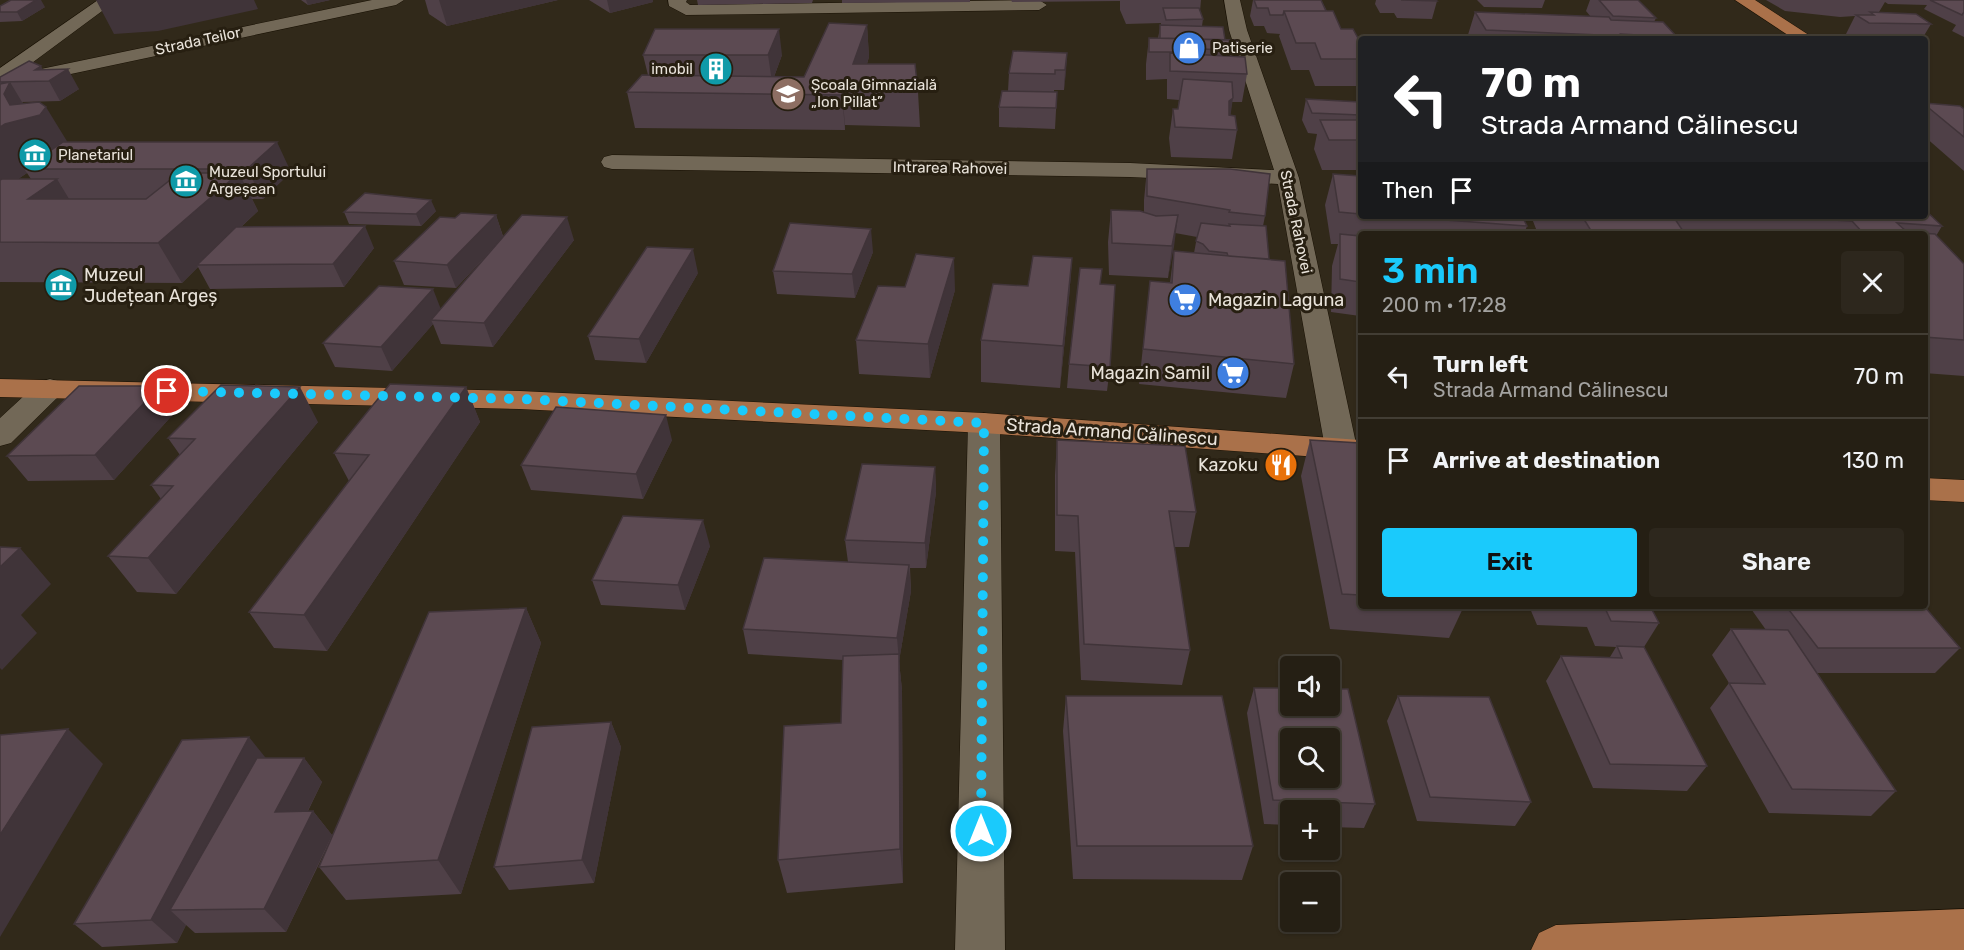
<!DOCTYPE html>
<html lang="en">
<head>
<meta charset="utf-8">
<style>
	:root { --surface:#251f14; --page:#2d271d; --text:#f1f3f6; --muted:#a3a2a0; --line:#423d34; --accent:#1acafc }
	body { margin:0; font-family:Rubik,sans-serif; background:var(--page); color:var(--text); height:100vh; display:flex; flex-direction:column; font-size:22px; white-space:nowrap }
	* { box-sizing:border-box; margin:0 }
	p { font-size:20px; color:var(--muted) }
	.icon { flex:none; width:33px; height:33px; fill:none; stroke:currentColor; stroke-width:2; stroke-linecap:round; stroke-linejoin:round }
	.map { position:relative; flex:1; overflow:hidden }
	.side { position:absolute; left:1358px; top:231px; width:570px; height:378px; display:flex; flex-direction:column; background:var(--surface); border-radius:6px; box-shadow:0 2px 4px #0004,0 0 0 2px var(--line) }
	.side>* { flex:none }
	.hud { position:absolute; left:1358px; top:36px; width:570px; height:183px; border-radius:6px; box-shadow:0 2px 4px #0004,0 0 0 2px var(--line); background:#202124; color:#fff; overflow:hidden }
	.fabs { position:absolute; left:1280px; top:656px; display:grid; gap:12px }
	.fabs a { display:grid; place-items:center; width:60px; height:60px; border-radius:6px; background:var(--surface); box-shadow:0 2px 4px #0004,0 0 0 2px var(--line); font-size:30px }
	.pin { position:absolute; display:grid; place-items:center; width:51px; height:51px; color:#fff; margin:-26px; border:3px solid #fff; border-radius:50%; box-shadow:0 2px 6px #0007 }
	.me { position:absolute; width:66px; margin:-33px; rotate:0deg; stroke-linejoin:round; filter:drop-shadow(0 0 4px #0008) }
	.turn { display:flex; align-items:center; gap:21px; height:126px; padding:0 24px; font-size:27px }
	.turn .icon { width:78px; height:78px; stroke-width:2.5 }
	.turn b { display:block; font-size:42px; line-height:51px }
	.then { display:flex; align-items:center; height:57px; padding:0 24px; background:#0003; gap:12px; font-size:22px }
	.round { display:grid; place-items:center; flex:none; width:63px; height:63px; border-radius:6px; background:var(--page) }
	.summary { display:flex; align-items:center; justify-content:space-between; height:102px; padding:0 24px }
	h1 { font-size:36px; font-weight:600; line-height:45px; color:var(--accent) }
	.button { display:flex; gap:12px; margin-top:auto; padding:12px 24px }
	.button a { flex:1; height:69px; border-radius:6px; background:var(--accent); color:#111; font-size:24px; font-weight:600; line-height:69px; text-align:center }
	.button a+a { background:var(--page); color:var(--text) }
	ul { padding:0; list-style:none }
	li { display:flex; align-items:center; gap:18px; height:84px; padding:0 24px; border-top:2px solid var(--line) }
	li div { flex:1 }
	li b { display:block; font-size:22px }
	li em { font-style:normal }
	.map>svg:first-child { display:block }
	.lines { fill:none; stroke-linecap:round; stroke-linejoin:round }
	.minor-casing { stroke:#191104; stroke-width:1 }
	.tertiary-casing { stroke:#191104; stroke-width:1 }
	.primary-casing { stroke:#191104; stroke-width:1 }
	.minor { fill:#726857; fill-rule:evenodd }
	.tertiary { fill:#726857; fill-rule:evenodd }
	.primary { fill:#aa714a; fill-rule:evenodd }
	.wall { fill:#4f4047; fill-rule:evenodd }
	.shaded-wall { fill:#403439 }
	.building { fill:#5c4a52; stroke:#403439; stroke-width:1.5; fill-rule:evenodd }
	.route { stroke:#1acafc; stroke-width:10; stroke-dasharray:0 18 }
	.labels { text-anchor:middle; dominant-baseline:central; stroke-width:6; stroke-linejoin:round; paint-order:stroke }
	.far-street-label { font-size:15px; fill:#e9e3da; stroke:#271f11 }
	.far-poi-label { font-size:15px; fill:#e9e3da; stroke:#271f11; text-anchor:start }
	.poi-label { font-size:18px; fill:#e9e3da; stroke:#271f11; text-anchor:start }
	.street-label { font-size:18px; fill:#e9e3da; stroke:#271f11 }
</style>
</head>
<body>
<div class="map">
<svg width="1964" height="950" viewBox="0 0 1964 950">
	<rect width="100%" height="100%" fill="#31291a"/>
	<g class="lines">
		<defs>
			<path id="minor" d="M668,0H687L686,2L690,5L1039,0L1047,5L1039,10L686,15L669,6Z
				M1224,0H1240L1247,30L1299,178L1357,448L1352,455L1341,458L1330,455L1325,448L1278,184L1130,177L612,169L604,167L601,162L604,157L612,155L1130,163L1274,170L1229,30Z
				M50,379L61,382L65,388L61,394L11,443L0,446V418L39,382Z
				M984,413L995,416L1000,423L1005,950H955L968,423L973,416Z"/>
			<path id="tertiary" d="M98,0H117L17,74L372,0H404L396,5L0,89V68Z"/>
			<path id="primary" d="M1735,0H1755L1815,39H1794Z
				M0,379L520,391L984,413L1360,440V460L984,433L520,409L0,397Z
				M1924,478L1964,480V502L1924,500Z
				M1964,909V950H1531L1539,933L1556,925Z"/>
		</defs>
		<!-- minor casing -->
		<use href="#minor" class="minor-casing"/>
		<!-- tertiary casing -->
		<use href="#tertiary" class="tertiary-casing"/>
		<!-- primary casing -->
		<use href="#primary" class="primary-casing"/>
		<!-- minor -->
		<use href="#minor" class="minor"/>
		<!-- tertiary -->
		<use href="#tertiary" class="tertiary"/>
		<!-- primary -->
		<use href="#primary" class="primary"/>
	</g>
	<!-- wall -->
	<path class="wall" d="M301,0H330L308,5Z
		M425,0H558L447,26L429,14Z
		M589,0H653V2L610,13Z
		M697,0H813L812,3L698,5Z
		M842,0H970V2L842,3Z
		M1011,0H1201L1200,11L1203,19L1202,26L1225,40L1240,51L1239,57L1247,74L1242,102H1232L1230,115L1237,130L1232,159L1171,157L1169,138L1173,109H1178L1179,100L1167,99V79L1146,80V64L1149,38H1158L1161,23L1126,24L1120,10V1L1012,2Z
		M1253,0H1321L1327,11L1341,29L1360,42V86H1315L1309,70H1291L1279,36L1280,34L1267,33L1264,26H1254L1250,16Z
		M1376,0H1436L1437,1L1432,19L1397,18L1394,13H1380L1375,4Z
		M1477,0H1545L1542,8L1484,7Z
		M1590,0H1638L1656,18L1654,22L1677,37L1676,39H1468L1467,38L1475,12L1591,17L1586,11Z
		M1766,0H1964V37L1952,31L1956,25L1924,9L1927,5L1888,4L1885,2L1879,12L1931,24L1922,39H1855L1846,34L1855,16L1840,17L1785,11Z
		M0,6L45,7L22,21L0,22Z
		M867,25L869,57L867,64L918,92L920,127L845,125V130L635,128L627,92L648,75L643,55H782L774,77H804Z
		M1067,53L1064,90H1054V92H1057L1055,129L999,127V107L1008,91L1009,73Z
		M43,70L79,89L60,101L22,102L67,142L291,172L263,199H252L258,211L241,227L374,248L344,287L210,289L198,267L182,283L0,282V77ZM27,173L31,179H18Z
		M1306,99L1360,102V170H1322L1314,149L1317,134L1308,133L1302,120Z
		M1924,103L1964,109V171L1924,136Z
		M1147,169L1265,216L1263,226L1268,259L1294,364L1286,398L1139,384L1150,281L1170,283L1174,251L1194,253L1197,237L1175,233L1168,278L1109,275L1108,242L1111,210L1144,212V200Z
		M1333,174L1360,176V216H1522L1527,226L1524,234H1360V316L1331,312L1332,266L1338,244H1331L1325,205Z
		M436,211L421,226L349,224L344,212Z
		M496,215L503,236L574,240L493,347L441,344L433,324L392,371L335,367L323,343L441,309L488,254L456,288L404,285L394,261L455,218Z
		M1531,216H1924L1942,226L1936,236L1964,264V376L1924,373V234H1538Z
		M873,252L855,298L777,294L773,271Z
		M1072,258L1069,298L1060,388L981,382V340L1028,286Z
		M698,273L646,363L595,360L588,336Z
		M1101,284L1110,367L1107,391L1067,388L1069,364Z
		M955,290L930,378L859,374L856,340Z
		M1360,327V377L1357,339Z
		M160,386L176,411L114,480L28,481L7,456Z
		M466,387L480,422L327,651L274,648L249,612L349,481L334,453Z
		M318,422L176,594L137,592L108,556L161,499L151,485L180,455L168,438Z
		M672,440L643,499L531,490L521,465Z
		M1057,440L1196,512L1189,547H1174L1190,650L1182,685L1081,680L1075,552L1055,551V475Z
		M1310,440L1360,443V606H1464L1449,638L1330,629L1301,476Z
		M935,467L936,492L926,568H910L911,591L899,661L902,690L903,883L787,893L778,860L841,723L843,660L748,654L743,629L848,562L845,540Z
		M710,546L685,610L601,605L592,580Z
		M1529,606H1650L1659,623L1644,647L1707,766L1687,791L1593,788L1546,681L1561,656L1610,657L1616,647L1595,646L1587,627L1537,625Z
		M1749,606H1924L1960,648L1935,673H1817L1896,791L1871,816L1769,813L1710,708L1729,683L1712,655L1731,629L1766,630Z
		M526,608L541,643L461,894L346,900L319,867L332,837L286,932L195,933L186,925L177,943L102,947L74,924L266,758H304L322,782L308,811H313L332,835Z
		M1254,688L1375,804L1364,828L1329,827V810H1290V825L1264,824L1247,713Z
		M1066,696L1253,846L1242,880L1073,879L1063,731Z
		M1398,696L1531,802L1515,826L1417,821L1387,721Z
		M611,722L621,747L594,883L509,890L494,867Z"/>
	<!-- shaded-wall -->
	<path class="shaded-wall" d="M36,0H41L45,7L22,21L17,12Z
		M96,0H254L258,9L158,31L114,34Z
		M306,0H330L308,5Z
		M439,0H558L447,26Z
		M607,0H653V2L610,13Z
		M867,25L869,57L858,91L853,64Z
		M779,29L782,55L772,82L768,55Z
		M1067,53L1066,73L1064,90L1065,70Z
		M41,66L49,81L68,69L79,89L60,101L49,81L35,70Z
		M10,82L31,117L46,107L73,151L24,169L27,173L0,191V127L5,124L10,105L4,94Z
		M842,90L845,125V130L842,95Z
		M1233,98L1229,126V101Z
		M277,142L291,172L263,199L247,169Z
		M239,173L258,211L200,265H197L198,267L182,283L158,243Z
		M57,179L80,217L28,199Z
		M431,200L436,211L421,226L416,214Z
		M496,215L503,237L456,288L447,265Z
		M1178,215L1174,247L1168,278L1172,246Z
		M567,217L574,240L493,347L484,323Z
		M365,226L374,248L344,287L333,264Z
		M871,229L873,252L855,298L852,274Z
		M693,249L698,273L646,363L639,339Z
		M954,258L955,290L930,378L928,344Z
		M1072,258L1069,298L1060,388L1063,346Z
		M433,289L442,312L431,320L433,324L392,371L381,347Z
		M160,386L176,411L114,480L95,455Z
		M300,387L318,422L176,594L148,558Z
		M466,387L480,422L327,651L304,615Z
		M666,415L672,440L643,499L636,474Z
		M935,467L936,492L926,568L925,543Z
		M703,520L710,546L685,610L678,585Z
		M20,548L51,584L21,615L37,633L2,670L0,668V567Z
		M909,565L911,591L899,661L902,690L903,883L900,849L899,661L897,638Z
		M526,608L541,643L461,894L438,860Z
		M611,722L621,747L594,883L582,860Z
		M68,729L103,764L0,937V835Z
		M249,737L269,762L170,910L186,925L177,943L151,920Z
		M304,758L322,782L295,836L275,812Z
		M313,811L332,835L286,932L264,909Z"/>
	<!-- building -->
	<path class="building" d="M11,0H36L17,12H0V6Z
		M1254,0H1321L1326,11H1284L1283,15H1270L1268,8H1257Z
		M1401,0H1436L1437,1Z
		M1599,0H1638L1656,18L1613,16Z
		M1930,0H1964V12L1962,15Z
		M1163,8H1199L1203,19L1166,20Z
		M1284,11H1333L1341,29H1353L1360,42V59H1321L1315,43H1296Z
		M1475,12L1609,17L1611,20L1663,22L1677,37L1621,34L1623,36L1486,30Z
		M1870,12L1916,14L1931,24L1869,23L1856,15H1874Z
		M829,23L867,25L853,64H915L918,92L842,90V95L627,92L642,75L804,77Z
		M1160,25L1223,27L1225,40L1160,38Z
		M655,29H779L768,55H643Z
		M1149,38L1237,40L1240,51L1204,49L1202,52H1149Z
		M1013,51L1067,53L1065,70H1055V74L1009,73Z
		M1170,53L1245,57L1247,74L1170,71Z
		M29,61L41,66L35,70L68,69L49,81L0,82V77Z
		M1183,79L1232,82L1233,98L1229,101V115L1235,116L1237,130L1175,127L1173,109H1178Z
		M10,82L4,94L10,105L39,102L46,107L40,115L5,124L0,127V84Z
		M1002,91L1057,92L1056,108L999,107Z
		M1306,99L1360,102V115L1312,113Z
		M1924,103L1960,106L1964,109V137L1924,104Z
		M1320,120H1360V140H1329Z
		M63,142H277L247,169H24Z
		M1147,169H1230L1270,174L1265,216L1229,212L1230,210L1147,196Z
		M179,173H239L158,243L0,242V180L2,179H57L28,199H146Z
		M1333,174L1360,176V214L1339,212Z
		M365,193L431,200L416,214L344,212Z
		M1924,209L1942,226L1897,223L1907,232L1935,234L1964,264V340L1924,337V234H1864L1852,221L1754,216H1924Z
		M1111,210L1140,211L1156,216L1178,215L1172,246L1112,243Z
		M461,213L496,215L447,265L394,261L440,217L455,218Z
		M522,215L567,217L484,323L431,320Z
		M1392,216H1522L1527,226Z
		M1582,216H1673L1685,234H1593Z
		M790,223L871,229L852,274L773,271Z
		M1201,223L1230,226L1229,224L1266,226L1269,259L1228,256L1227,253L1209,251L1203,244L1196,241Z
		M365,226L333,264L197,265L236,227Z
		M1340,234L1360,236V282L1340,279Z
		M647,247L693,249L639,339L588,336Z
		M1174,251L1285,261L1294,364L1143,349L1150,281L1172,283Z
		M916,254L954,258L928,344L856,340L878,286L905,287Z
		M1033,256L1072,258L1063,346L981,340L993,284L1028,286Z
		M1080,268L1102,269L1100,284L1115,285L1110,367L1069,364Z
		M379,286L433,289L381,347L323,343Z
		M390,384L466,387L304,615L249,612L369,455L334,453Z
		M221,385L300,387L148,558L108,556L173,486L151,485L195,439L168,438Z
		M79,386H160L95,455L7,456Z
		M556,407L666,415L636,474L521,465Z
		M1057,440L1185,446L1196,512L1169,511L1190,650L1084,644L1078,516L1057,515Z
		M1310,440L1360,443V595L1342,594Z
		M862,464L935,467L925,543L845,540Z
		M623,516L703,520L678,585L592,580Z
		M0,547L20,548L0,567Z
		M764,558L909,565L897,638L743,629Z
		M1604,606H1650L1659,623L1611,621Z
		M1786,606H1924L1960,648H1818Z
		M526,608L438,860L319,867L429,612Z
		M1731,629L1788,630L1896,791L1792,789L1729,683L1765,684Z
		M1617,646L1644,647L1707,766L1610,764L1561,656L1622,658Z
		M899,654L900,849L778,860L784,726L841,723L843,656Z
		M1254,688H1290V705H1329V689H1348L1375,804L1273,800ZM1290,738H1329V777H1290Z
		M1066,696H1222L1253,846H1077Z
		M1398,696L1489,697L1531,802L1430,797Z
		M611,722L582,860L494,867L532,727Z
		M68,729L0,835V735Z
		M249,737L151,920L74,924L182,740Z
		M257,758H304L275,812L313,811L264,909L170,910Z"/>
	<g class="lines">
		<!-- route -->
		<path class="route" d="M167,391L520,399L984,423L981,831"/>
	</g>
	<!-- icons -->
	<defs>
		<symbol id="shop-disc" viewBox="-11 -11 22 22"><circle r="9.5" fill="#3f7fe0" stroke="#271f11"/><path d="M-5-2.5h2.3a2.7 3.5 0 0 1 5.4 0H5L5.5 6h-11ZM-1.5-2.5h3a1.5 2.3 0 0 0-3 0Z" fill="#fff"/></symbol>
		<symbol id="building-disc" viewBox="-11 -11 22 22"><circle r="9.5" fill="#0f9aa8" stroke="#271f11"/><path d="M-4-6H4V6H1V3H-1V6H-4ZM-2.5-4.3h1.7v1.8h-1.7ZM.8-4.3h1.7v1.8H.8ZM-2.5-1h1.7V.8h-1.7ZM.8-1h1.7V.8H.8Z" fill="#fff"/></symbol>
		<symbol id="school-disc" viewBox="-11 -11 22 22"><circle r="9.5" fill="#8d6e63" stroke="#271f11"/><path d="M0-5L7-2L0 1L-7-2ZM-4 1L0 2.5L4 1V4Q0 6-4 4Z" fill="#fff"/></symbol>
		<symbol id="museum-disc" viewBox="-11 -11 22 22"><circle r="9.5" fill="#0f9aa8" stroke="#271f11"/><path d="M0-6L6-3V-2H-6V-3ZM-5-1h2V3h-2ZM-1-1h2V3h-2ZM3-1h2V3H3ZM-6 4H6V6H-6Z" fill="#fff"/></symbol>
		<symbol id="supermarket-disc" viewBox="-11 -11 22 22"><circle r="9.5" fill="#3f7fe0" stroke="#271f11"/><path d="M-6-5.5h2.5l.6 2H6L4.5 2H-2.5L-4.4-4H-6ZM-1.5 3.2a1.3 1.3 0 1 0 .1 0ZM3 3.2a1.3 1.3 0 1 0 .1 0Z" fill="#fff"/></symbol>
		<symbol id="restaurant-disc" viewBox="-11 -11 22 22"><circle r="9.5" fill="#e8710a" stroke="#271f11"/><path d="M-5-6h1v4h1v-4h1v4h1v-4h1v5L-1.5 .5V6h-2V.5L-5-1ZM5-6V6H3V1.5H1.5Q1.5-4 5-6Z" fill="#fff"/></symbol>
	</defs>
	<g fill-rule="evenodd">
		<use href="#shop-disc" x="1170" y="29" width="38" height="38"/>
		<use href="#building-disc" x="697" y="50" width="38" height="38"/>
		<use href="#school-disc" x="769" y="75" width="38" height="38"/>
		<use href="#museum-disc" x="16" y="136" width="38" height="38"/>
		<use href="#museum-disc" x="167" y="162" width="38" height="38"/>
		<use href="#museum-disc" x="42" y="266" width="38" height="38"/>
		<use href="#supermarket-disc" x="1166" y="281" width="38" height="38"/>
		<use href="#supermarket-disc" x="1214" y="354" width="38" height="38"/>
		<use href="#restaurant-disc" x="1262" y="446" width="38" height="38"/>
	</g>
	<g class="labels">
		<!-- far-street labels -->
		<g class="far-street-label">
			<text transform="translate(198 41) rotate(-12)">Strada Teilor</text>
			<text transform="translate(950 168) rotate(1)">Intrarea Rahovei</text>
			<text transform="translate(1296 222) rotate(78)">Strada Rahovei</text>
		</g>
		<!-- far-poi labels -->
		<g class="far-poi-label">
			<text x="1212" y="48">Patiserie</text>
			<text x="693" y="69" text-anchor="end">imobil</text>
			<text x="811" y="85">Școala Gimnazială<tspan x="811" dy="17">„Ion Pillat”</tspan></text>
			<text x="58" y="155">Planetariul</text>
			<text x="209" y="172">Muzeul Sportului<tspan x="209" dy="17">Argeșean</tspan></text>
		</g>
		<!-- poi labels -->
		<g class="poi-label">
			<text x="84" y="275">Muzeul<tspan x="84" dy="21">Județean Argeș</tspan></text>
			<text x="1208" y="300">Magazin Laguna</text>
			<text x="1210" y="373" text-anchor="end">Magazin Samil</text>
			<text x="1258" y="465" text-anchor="end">Kazoku</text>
		</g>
		<!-- street labels -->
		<g class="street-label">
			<text transform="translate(1112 432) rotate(4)">Strada Armand Călinescu</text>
		</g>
	</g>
</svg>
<div class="fabs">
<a><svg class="icon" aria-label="sound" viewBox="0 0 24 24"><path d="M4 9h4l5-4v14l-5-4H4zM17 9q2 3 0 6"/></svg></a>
<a><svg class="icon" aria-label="search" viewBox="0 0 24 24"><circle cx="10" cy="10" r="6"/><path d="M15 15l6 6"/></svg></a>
<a>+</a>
<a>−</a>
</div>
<div class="pin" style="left:167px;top:391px;background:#d93025"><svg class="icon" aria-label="arrive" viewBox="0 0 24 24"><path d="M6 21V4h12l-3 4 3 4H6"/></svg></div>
<svg class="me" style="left:981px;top:831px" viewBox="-20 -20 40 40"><circle r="17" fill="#1acafc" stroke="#fff" stroke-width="3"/><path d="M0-11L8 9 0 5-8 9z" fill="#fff"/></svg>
<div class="hud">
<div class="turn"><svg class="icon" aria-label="left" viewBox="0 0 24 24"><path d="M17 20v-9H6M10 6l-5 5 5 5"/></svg><div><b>70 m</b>Strada Armand Călinescu</div></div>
<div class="then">Then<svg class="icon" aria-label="arrive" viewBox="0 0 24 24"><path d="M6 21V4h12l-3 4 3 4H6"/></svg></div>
</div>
<section class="side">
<div class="summary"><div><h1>3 min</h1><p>200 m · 17:28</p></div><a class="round"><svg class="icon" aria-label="close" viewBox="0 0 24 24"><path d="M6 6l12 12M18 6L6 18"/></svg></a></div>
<ul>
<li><svg class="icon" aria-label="left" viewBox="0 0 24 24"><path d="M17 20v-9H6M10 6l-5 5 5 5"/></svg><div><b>Turn left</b><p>Strada Armand Călinescu</p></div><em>70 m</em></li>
<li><svg class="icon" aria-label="arrive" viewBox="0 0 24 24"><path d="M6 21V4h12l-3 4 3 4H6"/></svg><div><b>Arrive at destination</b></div><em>130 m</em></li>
</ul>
<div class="button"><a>Exit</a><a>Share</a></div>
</section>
</div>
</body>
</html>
